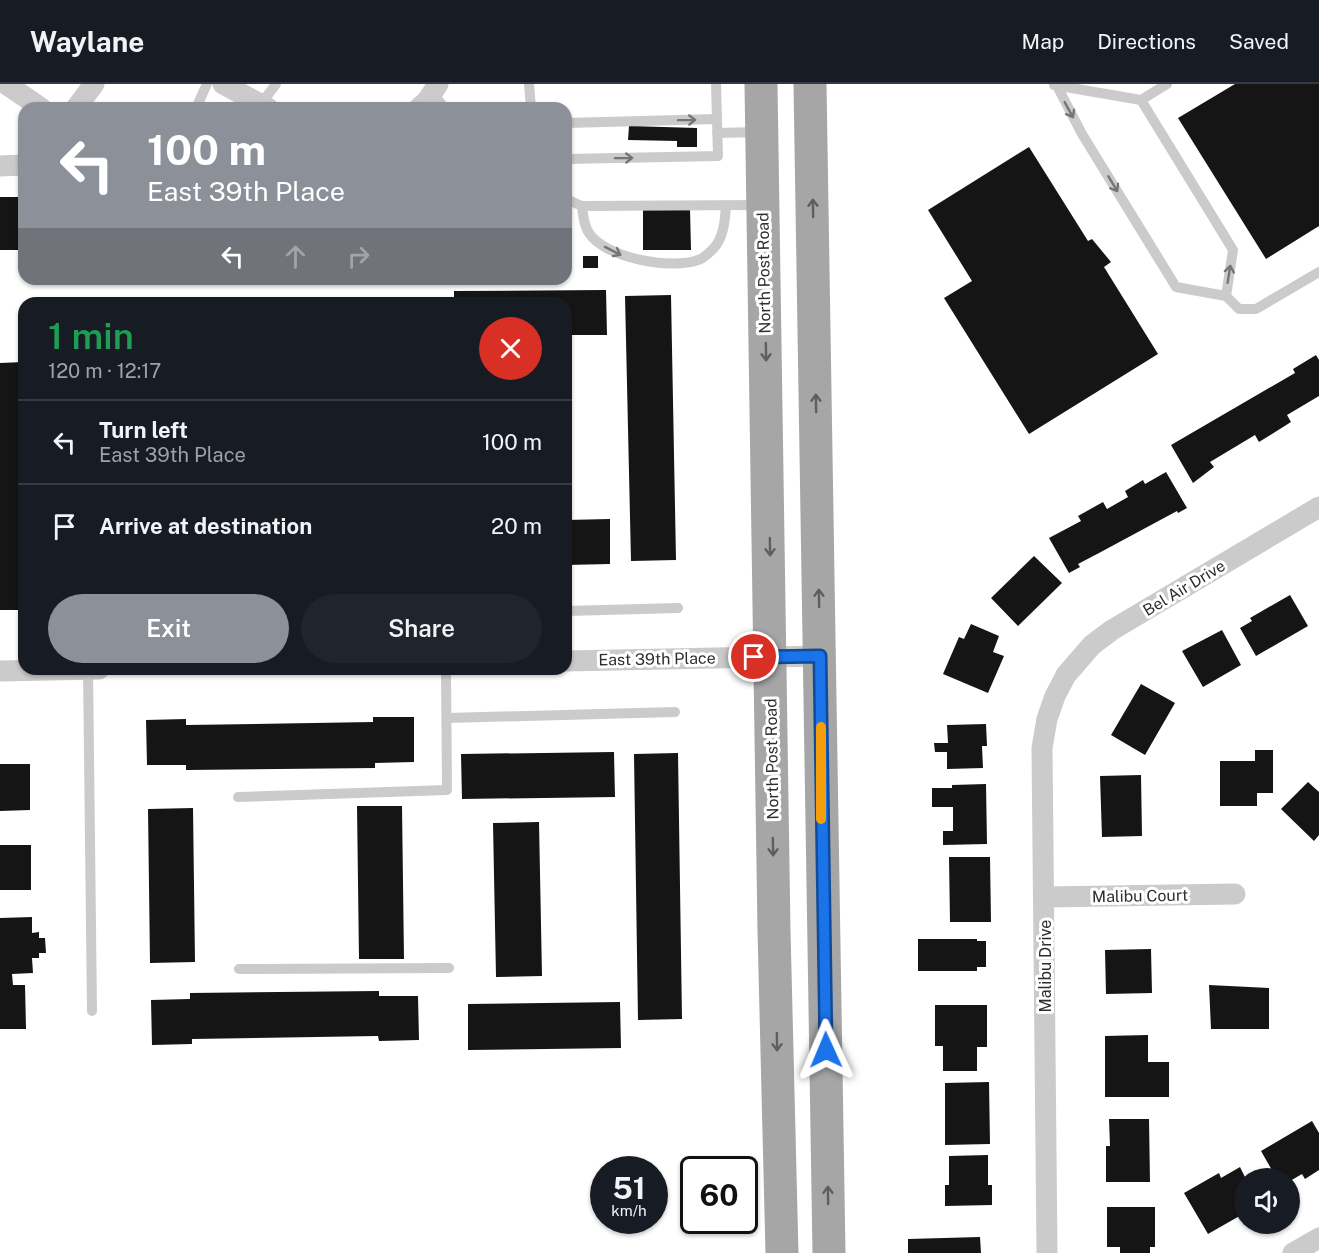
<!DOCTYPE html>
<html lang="en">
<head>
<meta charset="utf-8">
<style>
	:root { --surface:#171b24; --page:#20242c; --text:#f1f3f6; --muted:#9ea1a6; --line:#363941; --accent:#8c9099 }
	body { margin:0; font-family:"Public Sans",sans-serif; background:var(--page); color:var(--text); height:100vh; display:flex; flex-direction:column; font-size:22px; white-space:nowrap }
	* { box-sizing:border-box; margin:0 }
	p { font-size:20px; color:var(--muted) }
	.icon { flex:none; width:33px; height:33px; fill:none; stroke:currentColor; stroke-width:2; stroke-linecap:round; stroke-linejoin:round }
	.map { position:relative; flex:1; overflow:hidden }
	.drawer { position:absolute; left:18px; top:213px; width:554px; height:378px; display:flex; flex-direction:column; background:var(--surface); border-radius:18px; box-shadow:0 2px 4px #0004 }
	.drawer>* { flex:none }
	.hud { position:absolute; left:18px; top:18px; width:554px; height:183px; border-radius:18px; box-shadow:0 2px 4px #0004; background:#8c9099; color:#fff; overflow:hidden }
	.tools { position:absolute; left:1234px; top:1084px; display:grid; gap:12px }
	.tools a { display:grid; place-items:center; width:66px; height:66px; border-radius:50%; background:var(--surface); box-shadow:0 2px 4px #0004; font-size:30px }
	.speed { position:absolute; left:590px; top:1072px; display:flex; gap:12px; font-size:30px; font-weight:700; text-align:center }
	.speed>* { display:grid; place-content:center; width:78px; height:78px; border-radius:50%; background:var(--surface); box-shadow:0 2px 4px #0004; line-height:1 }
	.speed small { font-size:15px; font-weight:400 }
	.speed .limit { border:3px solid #111; border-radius:9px; background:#fff; color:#111 }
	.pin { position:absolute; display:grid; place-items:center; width:51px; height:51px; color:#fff; margin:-26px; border:3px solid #fff; border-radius:50%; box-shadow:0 2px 6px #0007 }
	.me { position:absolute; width:66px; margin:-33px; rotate:359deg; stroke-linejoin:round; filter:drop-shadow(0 0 4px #0008) }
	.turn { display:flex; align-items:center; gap:21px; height:126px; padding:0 30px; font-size:27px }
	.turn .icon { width:78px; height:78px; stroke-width:2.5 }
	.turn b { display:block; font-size:42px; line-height:51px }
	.lanes { display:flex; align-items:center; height:57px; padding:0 30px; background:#0003; justify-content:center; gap:30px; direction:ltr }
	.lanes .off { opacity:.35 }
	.round { display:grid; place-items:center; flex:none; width:63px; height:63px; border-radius:32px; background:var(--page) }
	.overview { display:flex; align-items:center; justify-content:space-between; height:102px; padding:0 30px }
	h1 { font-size:36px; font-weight:600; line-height:45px; color:#1e9e55 }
	.button { display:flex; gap:12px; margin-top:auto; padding:12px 30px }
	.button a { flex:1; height:69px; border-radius:36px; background:var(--accent); color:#fff; font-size:24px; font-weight:600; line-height:69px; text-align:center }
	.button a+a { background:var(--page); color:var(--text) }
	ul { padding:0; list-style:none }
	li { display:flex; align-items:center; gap:18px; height:84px; padding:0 30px; border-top:2px solid var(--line) }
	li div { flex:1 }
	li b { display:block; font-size:22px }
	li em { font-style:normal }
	header { display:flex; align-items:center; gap:36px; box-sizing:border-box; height:84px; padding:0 30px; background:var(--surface); border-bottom:2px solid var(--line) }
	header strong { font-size:28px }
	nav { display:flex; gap:33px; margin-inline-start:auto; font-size:21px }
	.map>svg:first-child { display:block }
	.building { fill:#151515 }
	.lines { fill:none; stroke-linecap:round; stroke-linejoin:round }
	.service { stroke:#cbcbcb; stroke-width:10 }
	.minor { stroke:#cbcbcb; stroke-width:21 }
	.primary { stroke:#a6a6a6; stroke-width:33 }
	.oneway { stroke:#757575 }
	.oneway2 { stroke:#5e5e5e }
	.route-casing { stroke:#114b97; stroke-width:15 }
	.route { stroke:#1a73e8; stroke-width:10 }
	.slow { stroke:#f59e0b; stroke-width:10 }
	.labels { text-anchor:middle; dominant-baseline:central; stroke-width:6; stroke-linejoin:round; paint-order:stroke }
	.street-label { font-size:16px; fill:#2e2e2e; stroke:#fff }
</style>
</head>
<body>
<header>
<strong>Waylane</strong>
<nav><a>Map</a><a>Directions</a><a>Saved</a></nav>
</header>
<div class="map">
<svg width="1319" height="1169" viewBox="0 0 1319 1169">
	<rect width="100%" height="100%" fill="#fff"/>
	<!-- building -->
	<path class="building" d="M1235,0H1319V142L1266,175L1178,34Z
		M629,42L697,44V63H677V57L628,56Z
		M1029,63L1088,157L1092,155L1111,178L1104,183L1158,270L1029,350L944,214L972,197L928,126Z
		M0,113H24V166H0Z
		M690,125L691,166H643V126Z
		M583,172H598V184H583Z
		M606,206L607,251H566V219H454V207Z
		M671,211L676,476L631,477L625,212Z
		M1316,271L1319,276V312L1287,331L1291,338L1259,358L1255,351L1210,378L1214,383L1193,399L1171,361L1295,289L1293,285Z
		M24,278V526H0V279Z
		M1166,388L1187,424L1178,429L1177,427L1099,469L1078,480L1080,483L1069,489L1049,454L1081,437L1078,432L1103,418L1107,425L1128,413L1125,407L1143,396L1145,400Z
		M610,435V480L566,481V436Z
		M1034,472L1062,499L1018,542L991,514Z
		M1290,511L1308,542L1256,572L1240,544L1252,537L1250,534Z
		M971,540L999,552L993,568L1004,572L988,609L943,590L959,553L964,555Z
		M1222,546L1241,581L1203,603L1182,567Z
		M1141,600L1175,619L1145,671L1111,651Z
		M373,633H414V678L375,679V684L186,686V681H147L146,636L186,635V641L373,638Z
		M986,640L987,662H982L983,684L947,685V668H935L934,659H948L947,641Z
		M1255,666H1273V709H1257V722H1220V677H1255Z
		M614,668L615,713L462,715L461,670Z
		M678,669L682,935L638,936L634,670Z
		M0,680H30V726L0,727Z
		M1141,691L1142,752L1102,753L1100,692Z
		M1308,698L1319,708V751L1314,757L1281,725Z
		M986,700L987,760L943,761V747H953V723H932V704H952V701Z
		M357,722H402L404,875H359Z
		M193,724L195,878L150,879L148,725Z
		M539,738L542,892L496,893L493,739Z
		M0,761H31V806H0Z
		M949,773H990L991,838H950Z
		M32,833V849L39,848V854H45L46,869H39V874H32L33,889L12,890L13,901H25L26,945H0V834Z
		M918,855H977V857H986V883H977V887H918Z
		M1151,865L1152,909L1106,910L1105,866Z
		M1209,901L1269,904V945H1211Z
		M379,907V912H418L419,956L379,957L378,952L192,955V960L152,961L151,916L190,915V909Z
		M620,918L621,964L468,966V920Z
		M935,921H987V963H977V987H943V962H935Z
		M1148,951V978H1169V1013H1105V952Z
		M989,998L990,1060L945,1061V999Z
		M1109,1035H1149L1150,1098H1106V1062H1110Z
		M1312,1037L1319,1049V1086L1305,1095L1302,1090L1290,1097V1095H1277L1261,1067Z
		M988,1071V1101H992V1121L945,1122V1101H949V1072Z
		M1240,1083L1246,1095L1245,1114L1237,1119L1243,1130L1208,1150L1184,1109L1219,1089L1221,1094Z
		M1107,1123H1155V1163H1150V1169H1120V1163H1107Z
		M980,1153L981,1169H908V1155Z"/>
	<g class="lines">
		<!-- service -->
		<path class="service" d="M529,0L531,24
			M1056,0L1082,50L1176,203L1226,212L1233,166L1141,16
			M1054,1L1141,16L1167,0
			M432,9L445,24
			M261,20L276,0
			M196,24L207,0
			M566,39L716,35
			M717,49L758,48
			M566,75L718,72L716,0
			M566,115L582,122L759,121
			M582,122C583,131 584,142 589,149C605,174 671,186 698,176C703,175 709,169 713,165C724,154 725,136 726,121
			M1226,212L1239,225H1256L1319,188
			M566,527L678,524
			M88,585L92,927
			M447,634L675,628
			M238,713L447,706L446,585
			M239,885L449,884"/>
		<!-- minor -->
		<path class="minor" d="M6,0L41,24
			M223,0L268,24
			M76,24L94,0
			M419,24L427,17L438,0
			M0,82L24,81
			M566,577L820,572
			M0,587L99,585
			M1045,813L1235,810
			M1047,1169L1042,664L1047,635L1055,612L1066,591L1092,561L1112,546L1319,423
			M1293,1169L1319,1154"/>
		<!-- primary -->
		<path class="primary" d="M761,0L774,847L782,1169
			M810,0L829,1169"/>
	</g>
	<!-- one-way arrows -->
	<defs><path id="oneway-shaft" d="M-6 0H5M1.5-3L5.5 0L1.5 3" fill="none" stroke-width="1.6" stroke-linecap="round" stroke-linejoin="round" transform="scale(1.5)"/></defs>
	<g class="oneway">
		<use href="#oneway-shaft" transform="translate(1069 26) rotate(61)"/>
		<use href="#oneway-shaft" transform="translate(687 36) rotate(-1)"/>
		<use href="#oneway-shaft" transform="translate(624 74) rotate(-1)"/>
		<use href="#oneway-shaft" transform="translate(1113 100) rotate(59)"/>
		<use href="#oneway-shaft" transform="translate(613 167) rotate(27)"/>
		<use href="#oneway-shaft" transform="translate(1229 190) rotate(-81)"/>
	</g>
	<g class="oneway2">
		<use href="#oneway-shaft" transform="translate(813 124) rotate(-91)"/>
		<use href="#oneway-shaft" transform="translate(766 268) rotate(89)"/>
		<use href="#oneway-shaft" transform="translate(816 319) rotate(-91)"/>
		<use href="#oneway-shaft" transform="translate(770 463) rotate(89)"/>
		<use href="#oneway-shaft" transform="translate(819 514) rotate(-91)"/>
		<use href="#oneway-shaft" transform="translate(773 763) rotate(89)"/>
		<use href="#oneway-shaft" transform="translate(777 958) rotate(89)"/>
		<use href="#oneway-shaft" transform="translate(828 1111) rotate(-91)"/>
	</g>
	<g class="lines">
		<defs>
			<path id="route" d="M754,573L820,572L826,966"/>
		</defs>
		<!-- route casing -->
		<use href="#route" class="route-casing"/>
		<!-- route -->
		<use href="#route" class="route"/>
		<!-- slow -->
		<path class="slow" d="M821,643V735"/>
	</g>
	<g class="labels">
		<!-- street labels -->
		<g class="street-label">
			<text transform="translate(764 189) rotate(-91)">North Post Road</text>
			<text transform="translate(1184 504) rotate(-31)">Bel Air Drive</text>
			<text transform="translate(657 575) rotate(-1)">East 39th Place</text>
			<text transform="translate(772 675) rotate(-91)">North Post Road</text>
			<text transform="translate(1140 812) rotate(-1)">Malibu Court</text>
			<text transform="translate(1045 882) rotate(-90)">Malibu Drive</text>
		</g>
	</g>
</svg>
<div class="tools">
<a><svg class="icon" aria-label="sound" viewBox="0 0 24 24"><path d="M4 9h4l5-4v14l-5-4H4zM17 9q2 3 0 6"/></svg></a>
</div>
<div class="speed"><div>51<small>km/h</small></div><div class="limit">60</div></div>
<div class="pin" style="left:754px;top:573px;background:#d93025"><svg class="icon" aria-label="arrive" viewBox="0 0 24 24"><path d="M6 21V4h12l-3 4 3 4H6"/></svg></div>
<svg class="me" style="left:826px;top:966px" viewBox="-20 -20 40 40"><path d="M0-17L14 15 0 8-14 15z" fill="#1a73e8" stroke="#fff" stroke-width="4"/></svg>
<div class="hud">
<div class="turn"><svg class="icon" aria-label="left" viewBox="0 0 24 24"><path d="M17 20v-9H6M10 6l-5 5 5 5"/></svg><div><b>100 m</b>East 39th Place</div></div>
<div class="lanes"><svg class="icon" aria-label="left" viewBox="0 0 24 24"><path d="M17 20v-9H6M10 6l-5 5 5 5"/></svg><svg class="icon off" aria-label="ahead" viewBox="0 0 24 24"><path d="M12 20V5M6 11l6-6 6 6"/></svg><svg class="icon off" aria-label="right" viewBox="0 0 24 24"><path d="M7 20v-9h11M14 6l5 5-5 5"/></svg></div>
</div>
<section class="drawer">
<div class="overview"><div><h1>1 min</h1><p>120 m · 12:17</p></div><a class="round" style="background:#d93025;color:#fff"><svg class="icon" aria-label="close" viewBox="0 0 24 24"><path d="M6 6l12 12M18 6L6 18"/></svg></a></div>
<ul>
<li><svg class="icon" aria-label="left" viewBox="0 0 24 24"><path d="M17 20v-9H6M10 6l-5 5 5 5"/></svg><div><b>Turn left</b><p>East 39th Place</p></div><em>100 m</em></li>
<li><svg class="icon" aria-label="arrive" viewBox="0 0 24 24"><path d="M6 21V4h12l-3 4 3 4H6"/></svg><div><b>Arrive at destination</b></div><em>20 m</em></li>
</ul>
<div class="button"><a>Exit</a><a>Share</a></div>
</section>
</div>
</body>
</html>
